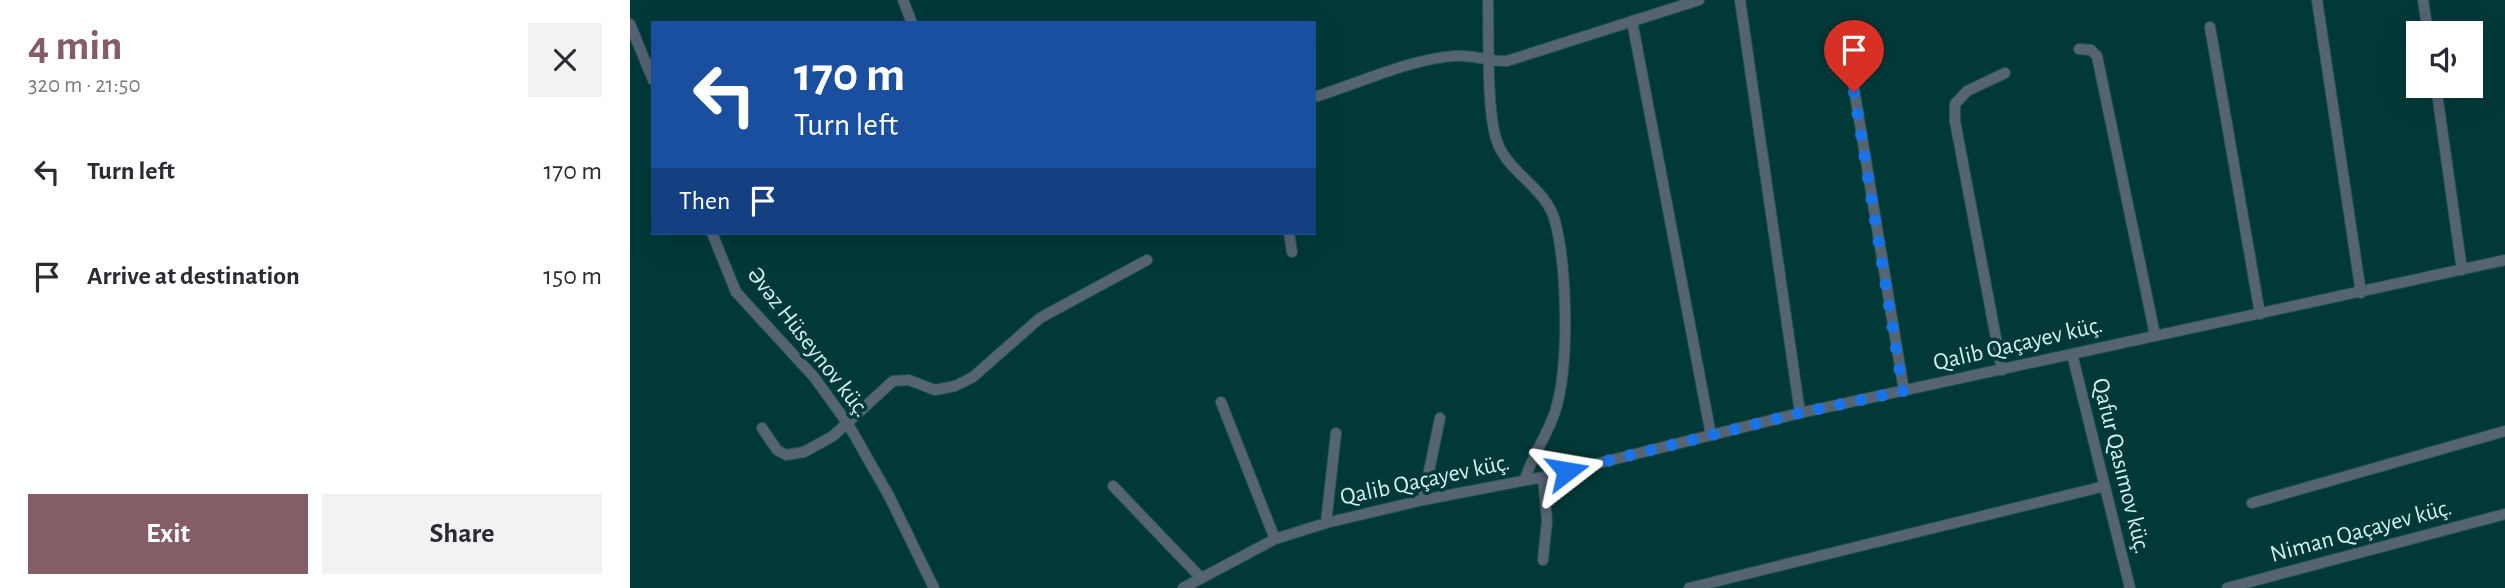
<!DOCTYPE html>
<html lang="en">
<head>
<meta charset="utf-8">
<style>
	:root { --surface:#fff; --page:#f2f2f3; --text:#2b2b33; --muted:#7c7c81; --accent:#855d66 }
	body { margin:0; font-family:"Alegreya Sans",sans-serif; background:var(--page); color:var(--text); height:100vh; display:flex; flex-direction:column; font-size:26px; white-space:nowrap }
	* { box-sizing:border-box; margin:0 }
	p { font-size:23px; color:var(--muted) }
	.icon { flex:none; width:38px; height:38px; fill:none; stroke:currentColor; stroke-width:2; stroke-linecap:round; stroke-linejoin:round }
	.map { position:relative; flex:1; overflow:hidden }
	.side { display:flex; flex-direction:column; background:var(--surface); width:630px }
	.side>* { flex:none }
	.top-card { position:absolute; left:21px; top:21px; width:665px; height:214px; border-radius:0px; box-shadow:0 7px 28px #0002; background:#1a4fa0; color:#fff; overflow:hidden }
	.buttons { position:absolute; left:1776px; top:21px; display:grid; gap:14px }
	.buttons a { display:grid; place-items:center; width:77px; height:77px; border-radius:0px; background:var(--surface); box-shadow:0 7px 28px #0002; font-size:35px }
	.pin { position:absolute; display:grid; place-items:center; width:60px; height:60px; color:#fff; margin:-72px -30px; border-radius:50% 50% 50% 0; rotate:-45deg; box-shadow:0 0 7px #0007 }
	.pin .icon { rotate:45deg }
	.me { position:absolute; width:77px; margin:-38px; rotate:76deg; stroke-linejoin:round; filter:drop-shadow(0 0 5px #0008) }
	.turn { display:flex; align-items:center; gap:24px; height:147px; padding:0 28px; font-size:32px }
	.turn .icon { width:91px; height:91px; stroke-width:2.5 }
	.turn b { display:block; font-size:49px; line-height:60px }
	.then { display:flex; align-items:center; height:66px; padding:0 28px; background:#0003; gap:14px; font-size:26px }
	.round { display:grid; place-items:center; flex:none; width:74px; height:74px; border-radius:0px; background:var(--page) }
	.summary { display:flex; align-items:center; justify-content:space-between; height:119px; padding:0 28px }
	h1 { font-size:42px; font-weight:700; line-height:52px; color:var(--accent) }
	.button { display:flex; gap:14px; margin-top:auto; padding:14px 28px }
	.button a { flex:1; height:80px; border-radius:0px; background:var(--accent); color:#fff; font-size:28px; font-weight:700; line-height:80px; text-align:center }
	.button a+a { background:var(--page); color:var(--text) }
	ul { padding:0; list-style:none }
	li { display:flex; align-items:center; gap:21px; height:105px; padding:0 28px }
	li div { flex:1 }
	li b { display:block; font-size:26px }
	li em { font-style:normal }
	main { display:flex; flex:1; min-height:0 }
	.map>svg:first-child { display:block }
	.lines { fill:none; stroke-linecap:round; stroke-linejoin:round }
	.minor-casing { stroke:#225655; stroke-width:12 }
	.minor { stroke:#566372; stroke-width:10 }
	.route { stroke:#1a73e8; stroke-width:12; stroke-dasharray:0 21.6 }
	.labels { text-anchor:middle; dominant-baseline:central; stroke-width:7; stroke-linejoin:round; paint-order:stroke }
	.street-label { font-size:24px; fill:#d2f1f0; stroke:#013938 }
</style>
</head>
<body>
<main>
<section class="side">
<div class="summary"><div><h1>4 min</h1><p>320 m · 21:50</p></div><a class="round"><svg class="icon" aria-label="close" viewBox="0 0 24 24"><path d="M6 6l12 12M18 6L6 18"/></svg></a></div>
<ul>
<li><svg class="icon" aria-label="left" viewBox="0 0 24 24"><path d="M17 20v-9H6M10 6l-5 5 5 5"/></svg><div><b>Turn left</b></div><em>170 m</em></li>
<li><svg class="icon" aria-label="arrive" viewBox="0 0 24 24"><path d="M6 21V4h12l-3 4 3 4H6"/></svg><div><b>Arrive at destination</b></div><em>150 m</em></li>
</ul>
<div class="button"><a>Exit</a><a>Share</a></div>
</section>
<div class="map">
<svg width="1875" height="588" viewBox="0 0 1875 588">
	<rect width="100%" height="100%" fill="#013938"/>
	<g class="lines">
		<defs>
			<path id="minor" d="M273,0L282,23
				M858,0C859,34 856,116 868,144C880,174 916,188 925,221C937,268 940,365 925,412C917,436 901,457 895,480
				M1110,0L1170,413
				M1687,0L1731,293
				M1793,0L1798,33
				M1002,21L1081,435
				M0,24L23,80
				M1580,27L1630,314
				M1449,49L1461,50L1467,56L1525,335
				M1220,64L1274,391
				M1806,86L1832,270
				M684,97C727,84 780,59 824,56C842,54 859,62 877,61L1069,0
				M82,233L106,292L184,377L218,424L259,496L304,588
				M659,233L662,252
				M1442,354L1500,588
				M1372,370L1325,121V104L1337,91L1375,73
				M591,402L645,539
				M132,428L147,450L156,455L174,452L203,436L263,381L279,380L305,390L325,386L343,377L410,318L517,260
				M483,486L571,578
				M793,500L810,418
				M1622,503L1875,431
				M696,523L706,433
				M913,560L917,521L913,477
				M553,588L645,539L696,523L793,500L913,477L1170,413L1875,260
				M1059,588L1475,486
				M1597,588L1875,514"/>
		</defs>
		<!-- minor casing -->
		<use href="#minor" class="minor-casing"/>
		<!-- minor -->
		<use href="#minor" class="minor"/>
	</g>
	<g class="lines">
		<!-- route -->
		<path class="route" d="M937,471L1170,413L1273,391L1224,92"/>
	</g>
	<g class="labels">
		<!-- street labels -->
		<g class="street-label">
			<text transform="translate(178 342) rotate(52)">Əvəz Hüseynov küç.</text>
			<text transform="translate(1388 344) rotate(-13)">Qalib Qaçayev küç.</text>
			<text transform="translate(1491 466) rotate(76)">Qafur Qasımov küç.</text>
			<text transform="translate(795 480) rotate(-12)">Qalib Qaçayev küç.</text>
			<text transform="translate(1731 531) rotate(-15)">Niman Qaçayev küç.</text>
		</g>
	</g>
</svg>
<div class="buttons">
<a><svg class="icon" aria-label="sound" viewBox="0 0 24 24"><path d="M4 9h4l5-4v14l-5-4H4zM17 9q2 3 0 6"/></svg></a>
</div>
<div class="pin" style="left:1224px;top:92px;background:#d93025"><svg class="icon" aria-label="arrive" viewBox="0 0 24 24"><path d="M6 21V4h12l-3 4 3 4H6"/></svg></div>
<svg class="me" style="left:937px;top:471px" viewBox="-20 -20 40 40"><path d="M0-17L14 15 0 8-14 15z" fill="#1a73e8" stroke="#fff" stroke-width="4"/></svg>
<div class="top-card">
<div class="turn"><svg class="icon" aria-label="left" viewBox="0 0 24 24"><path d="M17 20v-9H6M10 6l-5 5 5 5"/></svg><div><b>170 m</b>Turn left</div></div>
<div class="then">Then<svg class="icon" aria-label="arrive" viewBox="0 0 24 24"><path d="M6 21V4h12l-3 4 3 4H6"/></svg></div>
</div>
</div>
</main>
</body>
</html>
